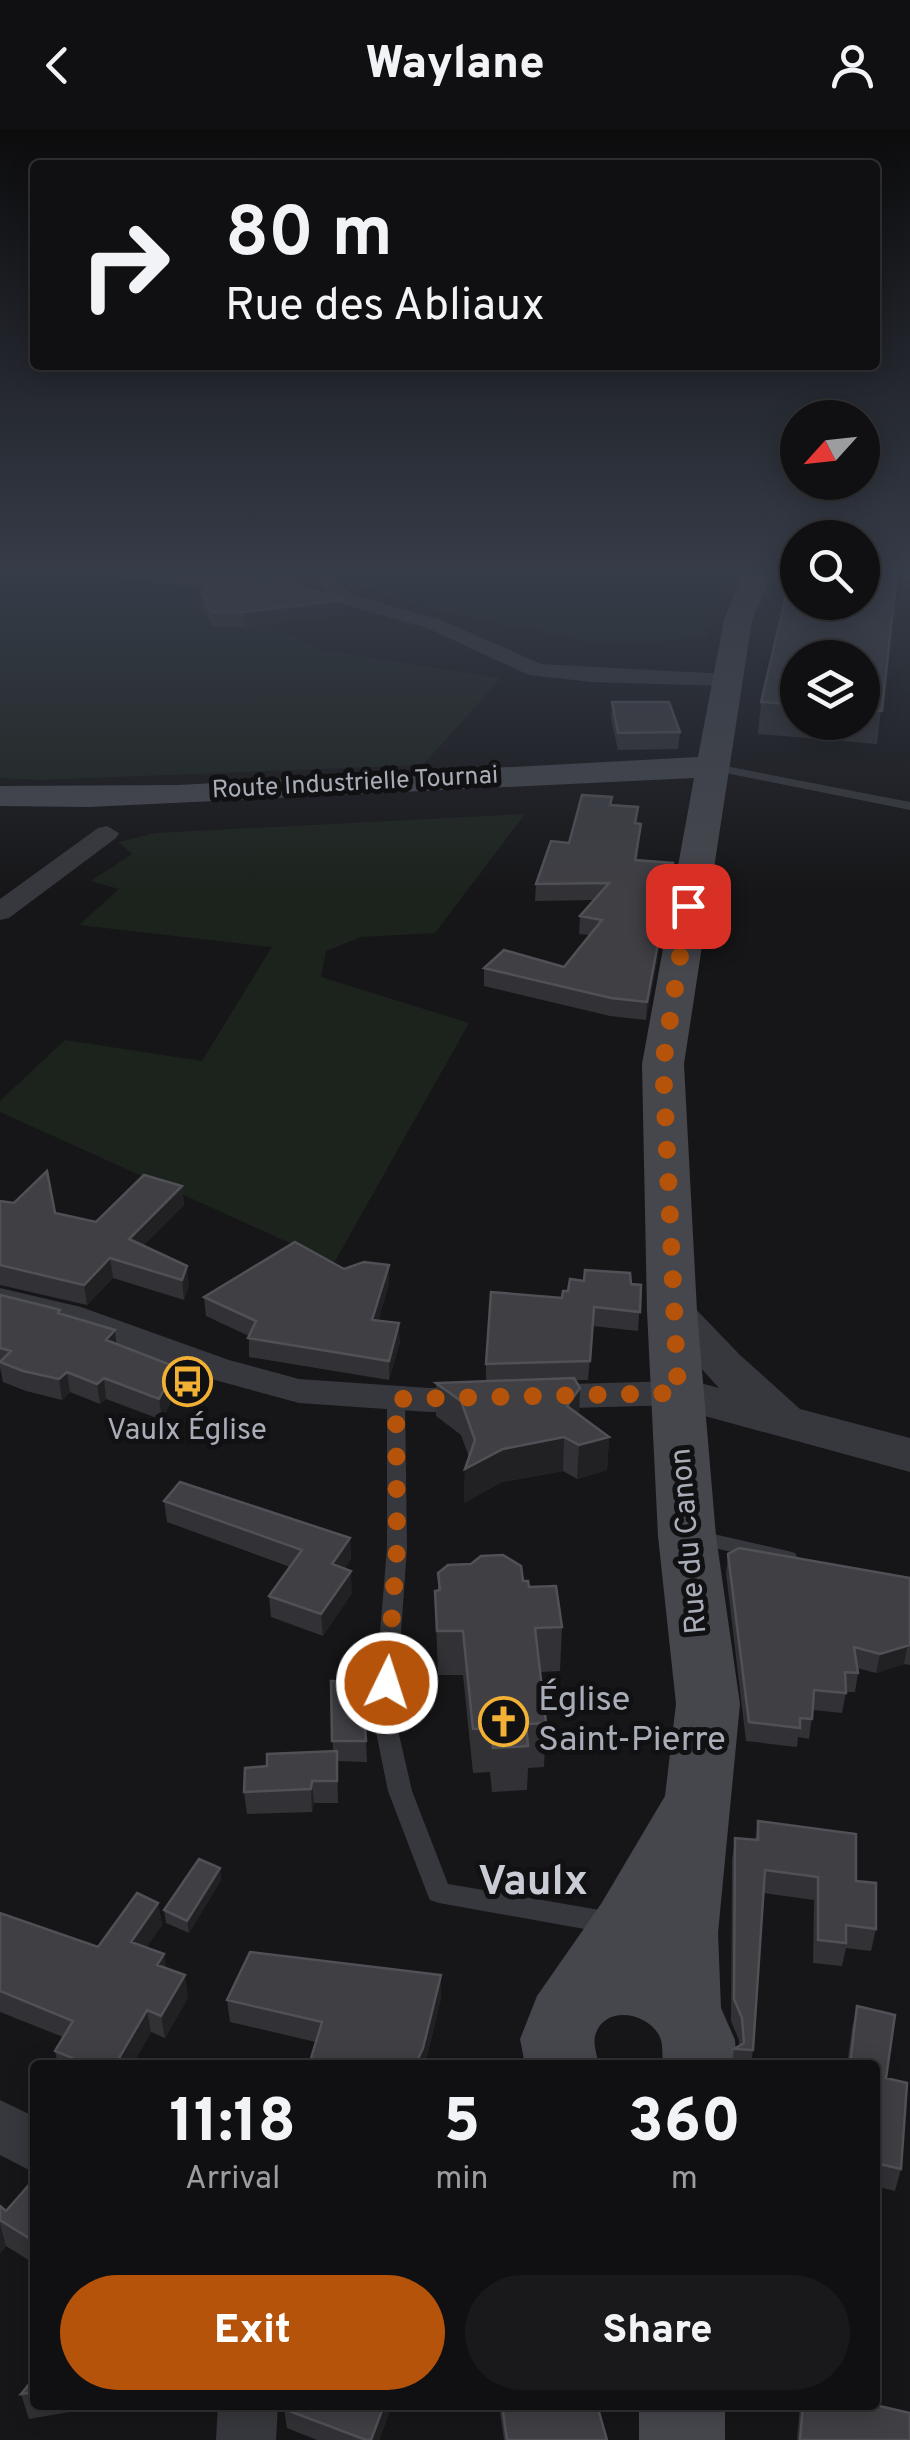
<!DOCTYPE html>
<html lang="en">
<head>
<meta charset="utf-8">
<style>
	:root { --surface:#101012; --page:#19191b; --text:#f1f3f6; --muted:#9c9d9f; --line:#303032; --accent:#b45309 }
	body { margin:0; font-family:Overpass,sans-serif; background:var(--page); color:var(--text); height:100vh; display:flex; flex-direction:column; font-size:38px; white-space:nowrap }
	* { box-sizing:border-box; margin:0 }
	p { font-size:32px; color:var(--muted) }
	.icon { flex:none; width:55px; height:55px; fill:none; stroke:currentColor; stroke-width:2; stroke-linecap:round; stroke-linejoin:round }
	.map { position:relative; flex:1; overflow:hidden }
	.side { position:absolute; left:30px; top:1930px; width:850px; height:350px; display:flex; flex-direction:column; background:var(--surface); border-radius:10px; box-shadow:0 5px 25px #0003,0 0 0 2px var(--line) }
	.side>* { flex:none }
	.hud { position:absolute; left:30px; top:30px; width:850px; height:210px; border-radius:10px; box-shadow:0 5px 25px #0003,0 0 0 2px var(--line); background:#101012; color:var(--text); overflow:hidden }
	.needle { width:65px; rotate:243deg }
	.tools { position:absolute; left:780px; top:270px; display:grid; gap:20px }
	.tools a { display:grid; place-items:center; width:100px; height:100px; border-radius:50%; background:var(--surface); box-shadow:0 5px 25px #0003,0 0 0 2px var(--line); font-size:50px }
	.pin { position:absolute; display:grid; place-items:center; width:85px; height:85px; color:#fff; margin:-42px; border-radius:20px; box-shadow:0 5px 15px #0006 }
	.me { position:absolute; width:110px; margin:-55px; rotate:4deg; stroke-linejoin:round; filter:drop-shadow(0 0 8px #0008) }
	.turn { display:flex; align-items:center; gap:35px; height:210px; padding:0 30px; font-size:45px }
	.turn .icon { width:130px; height:130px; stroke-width:2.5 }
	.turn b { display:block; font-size:70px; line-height:85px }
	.eta { display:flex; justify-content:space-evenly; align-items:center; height:170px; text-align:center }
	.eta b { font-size:60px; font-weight:800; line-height:70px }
	.primary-button { display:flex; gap:20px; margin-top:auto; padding:20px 30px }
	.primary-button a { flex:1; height:115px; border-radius:60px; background:var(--accent); color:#fff; font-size:40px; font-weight:800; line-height:115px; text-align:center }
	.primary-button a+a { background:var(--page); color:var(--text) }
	header { display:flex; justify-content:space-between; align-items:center; height:130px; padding:0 30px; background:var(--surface); font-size:45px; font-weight:800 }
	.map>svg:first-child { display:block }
	.green { fill:#1c231d }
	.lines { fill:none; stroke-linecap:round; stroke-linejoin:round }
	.service { fill:#37383d; fill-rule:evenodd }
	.minor { fill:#37383d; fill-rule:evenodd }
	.tertiary { fill:#37383d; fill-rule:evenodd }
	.secondary { fill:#45474d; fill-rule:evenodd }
	.wall { fill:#323236; fill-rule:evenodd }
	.shaded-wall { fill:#212124 }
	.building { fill:#3f3f44; stroke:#4f5156; stroke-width:2.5 }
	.route { stroke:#b45309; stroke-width:18; stroke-dasharray:0 32.4 }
	.labels { text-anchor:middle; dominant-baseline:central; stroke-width:10; stroke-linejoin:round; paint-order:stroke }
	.far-street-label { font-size:25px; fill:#a8adb8; stroke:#111113 }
	.poi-label { font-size:30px; fill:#a8adb8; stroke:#111113 }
	.street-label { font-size:30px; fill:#a8adb8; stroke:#111113 }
	.near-poi-label { font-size:35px; fill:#a8adb8; stroke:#111113; text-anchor:start }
	.near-quarter-label { font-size:42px; font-weight:bold; fill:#c9ccd4; stroke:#111113 }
</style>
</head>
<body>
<header><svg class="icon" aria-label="back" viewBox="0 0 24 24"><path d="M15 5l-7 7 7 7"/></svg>Waylane<svg class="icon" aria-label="person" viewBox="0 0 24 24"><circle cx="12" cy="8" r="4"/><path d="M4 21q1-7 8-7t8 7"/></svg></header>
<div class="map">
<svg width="910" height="2310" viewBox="0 0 910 2310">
	<rect width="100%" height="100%" fill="#161618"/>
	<!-- green -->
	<path class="green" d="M0,441H62L181,455L324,520L501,548L423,635L40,650L0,648Z
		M314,441H733L706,508L601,514L422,477Z
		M525,684L435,803L361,807L326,821L321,847L469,893L334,1133L0,982V971L65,910L202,931L272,817L79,795L119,759L91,751L132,724L119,712L155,703Z"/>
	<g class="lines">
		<!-- service -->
		<path class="service" d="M710,633L910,672V680L706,639L704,637Z
			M396,1263L405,1269L407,1418L395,1587L412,1661L448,1754L612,1782L621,1785L624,1793L621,1801L612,1804L439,1773L430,1770L427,1763L388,1661L373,1587L387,1418V1269Z
			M696,1400L788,1421L795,1423L798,1428L795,1433L788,1435L689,1412L686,1407L689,1402Z"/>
		<!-- minor -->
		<path class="minor" d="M101,441C148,441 190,448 235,450C255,450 269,441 288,441L273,456L238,462L110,447Z
			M305,441H326L353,465L441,490L541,534L727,544L738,550L727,556L591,552L529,545L427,498L339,473Z
			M107,696L119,703L116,708L9,788L0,790V769L98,698Z
			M0,1158L81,1177L229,1230L299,1249L429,1258L678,1251L691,1254L697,1263L691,1272L678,1275L429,1282L299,1273L204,1247L57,1194L0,1180Z
			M0,1970L35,1987V2043L0,2025Z
			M218,2275H278L276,2310H216Z"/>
		<!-- tertiary -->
		<path class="tertiary" d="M672,1167L688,1171L740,1225L800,1279L910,1308V1342L661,1274L654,1263L661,1252L678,1247L719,1258L649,1181L656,1171Z"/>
		<!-- secondary -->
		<path class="secondary" d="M744,441H772L752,490L684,934L697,1181L716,1406L740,1574L718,1803L721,1878L735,1910L737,1935H663C662,1928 663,1917 661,1910C653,1884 607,1873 596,1903C592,1912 597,1925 599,1935H525L520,1909L537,1866L601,1774L665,1666L676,1574L658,1406L647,1181L642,934L694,648L89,677L0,676V656L178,655L698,627L724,490Z
			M639,2275H725V2310H639Z"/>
	</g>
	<!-- wall -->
	<path class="wall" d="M792,441H798V472H862V441H897L877,614L758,604L761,572ZM798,528H862V592H798Z
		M293,455L345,470V484L245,497L212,496L202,477L201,462Z
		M612,572L680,602L678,619L618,620L611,589Z
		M612,667V675L637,693L641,694L637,730L673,733L672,750L646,890L610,886L484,856V838L564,837L590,805L579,804L580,786L594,770L535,771L536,754L569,713Z
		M182,1056L184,1075L143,1116L189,1155L184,1170L113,1148L87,1175L0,1155V1071L96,1092Z
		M389,1135V1154L378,1191L400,1212L389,1250L249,1227V1206L206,1186L204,1167L344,1139Z
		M631,1154L641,1155L638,1201L593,1196L588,1250H575L579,1284L609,1307L607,1340L577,1349L563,1341L502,1352L464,1373L465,1339L469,1327L461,1305L436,1286V1253L486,1251V1234L568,1161Z
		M0,1165L60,1180L61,1184L117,1214L178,1257L162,1290L106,1269L100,1274L70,1262L62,1270L26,1261L3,1252L0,1237Z
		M164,1371L350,1408L351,1429L344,1439L352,1463L323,1506L271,1487L269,1466L290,1437L167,1392Z
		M728,1424L910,1448V1535L904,1534L876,1543L857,1538L858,1543L855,1562H846L842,1583L813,1580L809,1609L798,1607L797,1617L746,1611L726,1443Z
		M438,1443L523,1451L562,1497L560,1541L540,1542L546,1593L544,1637L528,1638L527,1660L492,1662L490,1642L473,1643L463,1545H438L435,1461L438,1460Z
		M331,1551L366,1611L367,1632L337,1631L338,1673H314L312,1682L247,1684L244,1662L267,1636L333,1622Z
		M758,1691L856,1751L876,1799L871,1821L846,1818L842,1836L813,1833L814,1770L763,1763L753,1920L751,1935H732L734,1919L739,1916V1910L731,1891L732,1730L735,1708L755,1710Z
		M220,1738L221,1750L189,1803L166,1793L164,1780Z
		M158,1773L162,1795L146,1818L164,1824L166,1839L188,1868L165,1908L151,1902L132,1935H58L55,1921L63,1907L0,1882V1783L98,1817Z
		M441,1845V1868L425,1935H309L316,1912L230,1892L227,1870Z
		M857,1876L886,1948L901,2039L895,2061L875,2056V1935H847L852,1898Z
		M35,2048V2134L6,2116L0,2123V2076L6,2081Z
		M35,2247V2275H109L29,2289L21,2264Z
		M392,2275L379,2310H317L287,2298L284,2279Z
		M497,2275H597L607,2310H504L499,2276Z
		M800,2275H875L910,2310H797Z"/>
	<!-- shaded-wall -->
	<path class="shaded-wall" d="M345,470V484L245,497L244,482Z
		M673,733L672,750L646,890L647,872Z
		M182,1056L184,1075L131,1129L129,1109Z
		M110,1128L113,1148L87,1175L84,1155Z
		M389,1135V1154L373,1210L372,1190Z
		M187,1136L189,1155L184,1170L182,1150Z
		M399,1193L400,1212L389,1250V1231Z
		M115,1200L117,1220L106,1210Z
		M176,1237L178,1257L162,1290L159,1269Z
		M67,1242L70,1262L62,1270L59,1249Z
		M104,1248L106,1269L100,1274L97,1254Z
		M580,1258L579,1291L566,1309L567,1276Z
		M564,1307L563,1341L502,1352L464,1373L465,1339L503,1319Z
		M609,1307L607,1340L577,1349L579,1315Z
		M350,1408L351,1429L333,1456L332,1434Z
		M351,1441L352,1463L323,1506L321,1484Z
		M908,1514L904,1534L876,1543L880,1524Z
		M312,1651L314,1673L312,1682L311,1659Z
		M220,1738L221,1750L189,1803L187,1791Z
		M158,1773L162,1795L135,1834L131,1812Z
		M164,1824L168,1847L157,1835Z
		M185,1845L188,1868L165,1908L161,1886Z
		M441,1845V1868L425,1935H415Z
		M147,1880L151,1902L132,1935H115Z
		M0,2093L6,2116L0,2123Z
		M384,2275H392L379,2310H371Z"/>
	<!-- building -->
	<path class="building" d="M792,441H798V472H862V441H897L882,581L862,580V528H798V575L761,572Z
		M263,447L293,451L290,454L345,470L244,482H211L201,462L221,450Z
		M612,572H669L680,602L618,603Z
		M582,665L612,667L610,675L638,677L635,693L641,694L635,730L673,733L647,872L611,868L484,838L504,820L564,837L602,790L580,786L609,753L536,754L551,711L569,713Z
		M47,1041L55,1083L96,1092L144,1045L182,1056L129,1109L187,1136L182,1150L110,1128L84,1155L0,1135V1071L14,1073Z
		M295,1112L344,1139L364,1132L389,1135L372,1190L399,1193L389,1231L248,1208L256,1191L204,1167Z
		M585,1140L630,1143L631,1154L641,1155L640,1182L594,1177L590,1231L486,1234L491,1162L562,1168L563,1161H568L570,1149L584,1151Z
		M0,1165L53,1178L60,1180L58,1183L115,1200L106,1210L176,1237L159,1269L104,1248L97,1254L67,1242L59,1249L23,1241L0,1232L11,1221L0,1218Z
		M574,1248L580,1258L567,1276L609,1307L579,1315L564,1307L503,1319L465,1339L475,1310L461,1271L436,1253Z
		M180,1352L350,1408L332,1434L351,1441L321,1484L269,1466L302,1420L164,1371Z
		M739,1418L910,1448V1515L880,1524L854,1517L858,1543L845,1542L846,1563L814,1560L812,1589L800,1588V1598L749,1592L728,1424Z
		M503,1425L521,1436L523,1451H528L529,1457L556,1456L562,1497L535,1498L546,1593L526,1594L528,1616L493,1618L491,1598L473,1599L463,1501H437L435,1461L440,1460L438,1443L448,1435L471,1434L481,1426Z
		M331,1551L362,1552L366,1611H332Z
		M337,1621V1651H312L311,1659L244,1662L245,1638L267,1636V1624Z
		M758,1691L856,1704V1751L876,1753V1799L846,1795V1813L818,1810V1747L765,1740L753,1920L734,1919L744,1913L742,1888L734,1869L735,1708L758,1710Z
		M199,1729L220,1738L187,1791L164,1780Z
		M137,1763L158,1773L131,1812L164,1824L157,1835L185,1845L161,1886L147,1880L115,1935H89L55,1921L73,1891L0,1861V1783L98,1817Z
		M250,1822L441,1845L423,1918L415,1935H309L322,1892L227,1870Z
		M857,1876L895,1885L886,1948L907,1953L901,2039L875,2033V1935H850Z
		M35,2048V2112L0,2090V2076L6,2081Z
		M35,2247V2262L21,2264Z
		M286,2275H384L371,2310H366L284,2279Z
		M502,2275H597L607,2310H507Z
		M803,2275H875L910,2283V2310H800Z"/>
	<!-- sky -->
	<linearGradient id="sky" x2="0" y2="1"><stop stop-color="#0c0c0d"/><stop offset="0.58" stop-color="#363c48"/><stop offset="1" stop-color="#363c48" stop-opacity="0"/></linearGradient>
	<rect width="910" height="765" fill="url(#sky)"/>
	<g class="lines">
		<!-- route -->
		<path class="route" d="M387,1553L397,1418L396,1269L678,1263L663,934L688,776"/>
	</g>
	<!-- icons -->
	<defs>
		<symbol id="bus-ring" viewBox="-11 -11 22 22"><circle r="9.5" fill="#111113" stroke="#f2b134" stroke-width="1.5"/><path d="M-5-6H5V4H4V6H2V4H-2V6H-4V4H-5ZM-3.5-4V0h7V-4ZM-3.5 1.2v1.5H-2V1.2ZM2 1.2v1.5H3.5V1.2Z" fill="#f2b134"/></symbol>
		<symbol id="church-ring" viewBox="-11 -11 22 22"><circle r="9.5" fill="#111113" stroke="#f2b134" stroke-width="1.5"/><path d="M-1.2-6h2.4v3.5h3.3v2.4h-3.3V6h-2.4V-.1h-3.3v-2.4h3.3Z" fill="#f2b134"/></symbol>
	</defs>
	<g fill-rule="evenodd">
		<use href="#bus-ring" x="160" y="1224" width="55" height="55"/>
		<use href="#church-ring" x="476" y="1564" width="55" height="55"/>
	</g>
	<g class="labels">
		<!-- far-street labels -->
		<g class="far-street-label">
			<text transform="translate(355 654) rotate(-3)">Route Industrielle Tournai</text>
		</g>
		<!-- poi labels -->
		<g class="poi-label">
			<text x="187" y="1301">Vaulx Église</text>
		</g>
		<!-- street labels -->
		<g class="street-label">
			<text transform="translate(690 1411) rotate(-95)">Rue du Canon</text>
		</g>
		<!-- near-poi labels -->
		<g class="near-poi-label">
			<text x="538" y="1571">Église<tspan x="538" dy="40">Saint-Pierre</tspan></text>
		</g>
		<!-- near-quarter labels -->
		<g class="near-quarter-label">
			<text x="533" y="1753">Vaulx</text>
		</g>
	</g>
</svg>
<div class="tools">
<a><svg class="needle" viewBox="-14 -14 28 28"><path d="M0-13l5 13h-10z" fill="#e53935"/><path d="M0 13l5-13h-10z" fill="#9c9d9f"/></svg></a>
<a><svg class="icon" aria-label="search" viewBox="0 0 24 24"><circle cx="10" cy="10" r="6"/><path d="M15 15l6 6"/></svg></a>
<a><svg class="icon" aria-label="layers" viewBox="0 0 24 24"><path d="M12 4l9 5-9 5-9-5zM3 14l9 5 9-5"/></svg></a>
</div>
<div class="pin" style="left:688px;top:776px;background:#d93025"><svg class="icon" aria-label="arrive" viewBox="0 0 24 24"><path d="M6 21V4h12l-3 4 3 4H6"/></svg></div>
<svg class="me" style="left:387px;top:1553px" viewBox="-20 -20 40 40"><circle r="17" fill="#b45309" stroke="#fff" stroke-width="3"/><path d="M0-11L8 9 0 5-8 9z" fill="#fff"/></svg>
<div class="hud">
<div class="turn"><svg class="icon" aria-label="right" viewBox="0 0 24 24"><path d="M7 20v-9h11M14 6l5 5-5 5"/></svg><div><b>80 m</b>Rue des Abliaux</div></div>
</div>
<section class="side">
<div class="eta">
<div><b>11:18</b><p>Arrival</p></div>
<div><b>5</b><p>min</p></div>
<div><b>360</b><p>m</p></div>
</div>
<div class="primary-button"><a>Exit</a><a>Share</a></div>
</section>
</div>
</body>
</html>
